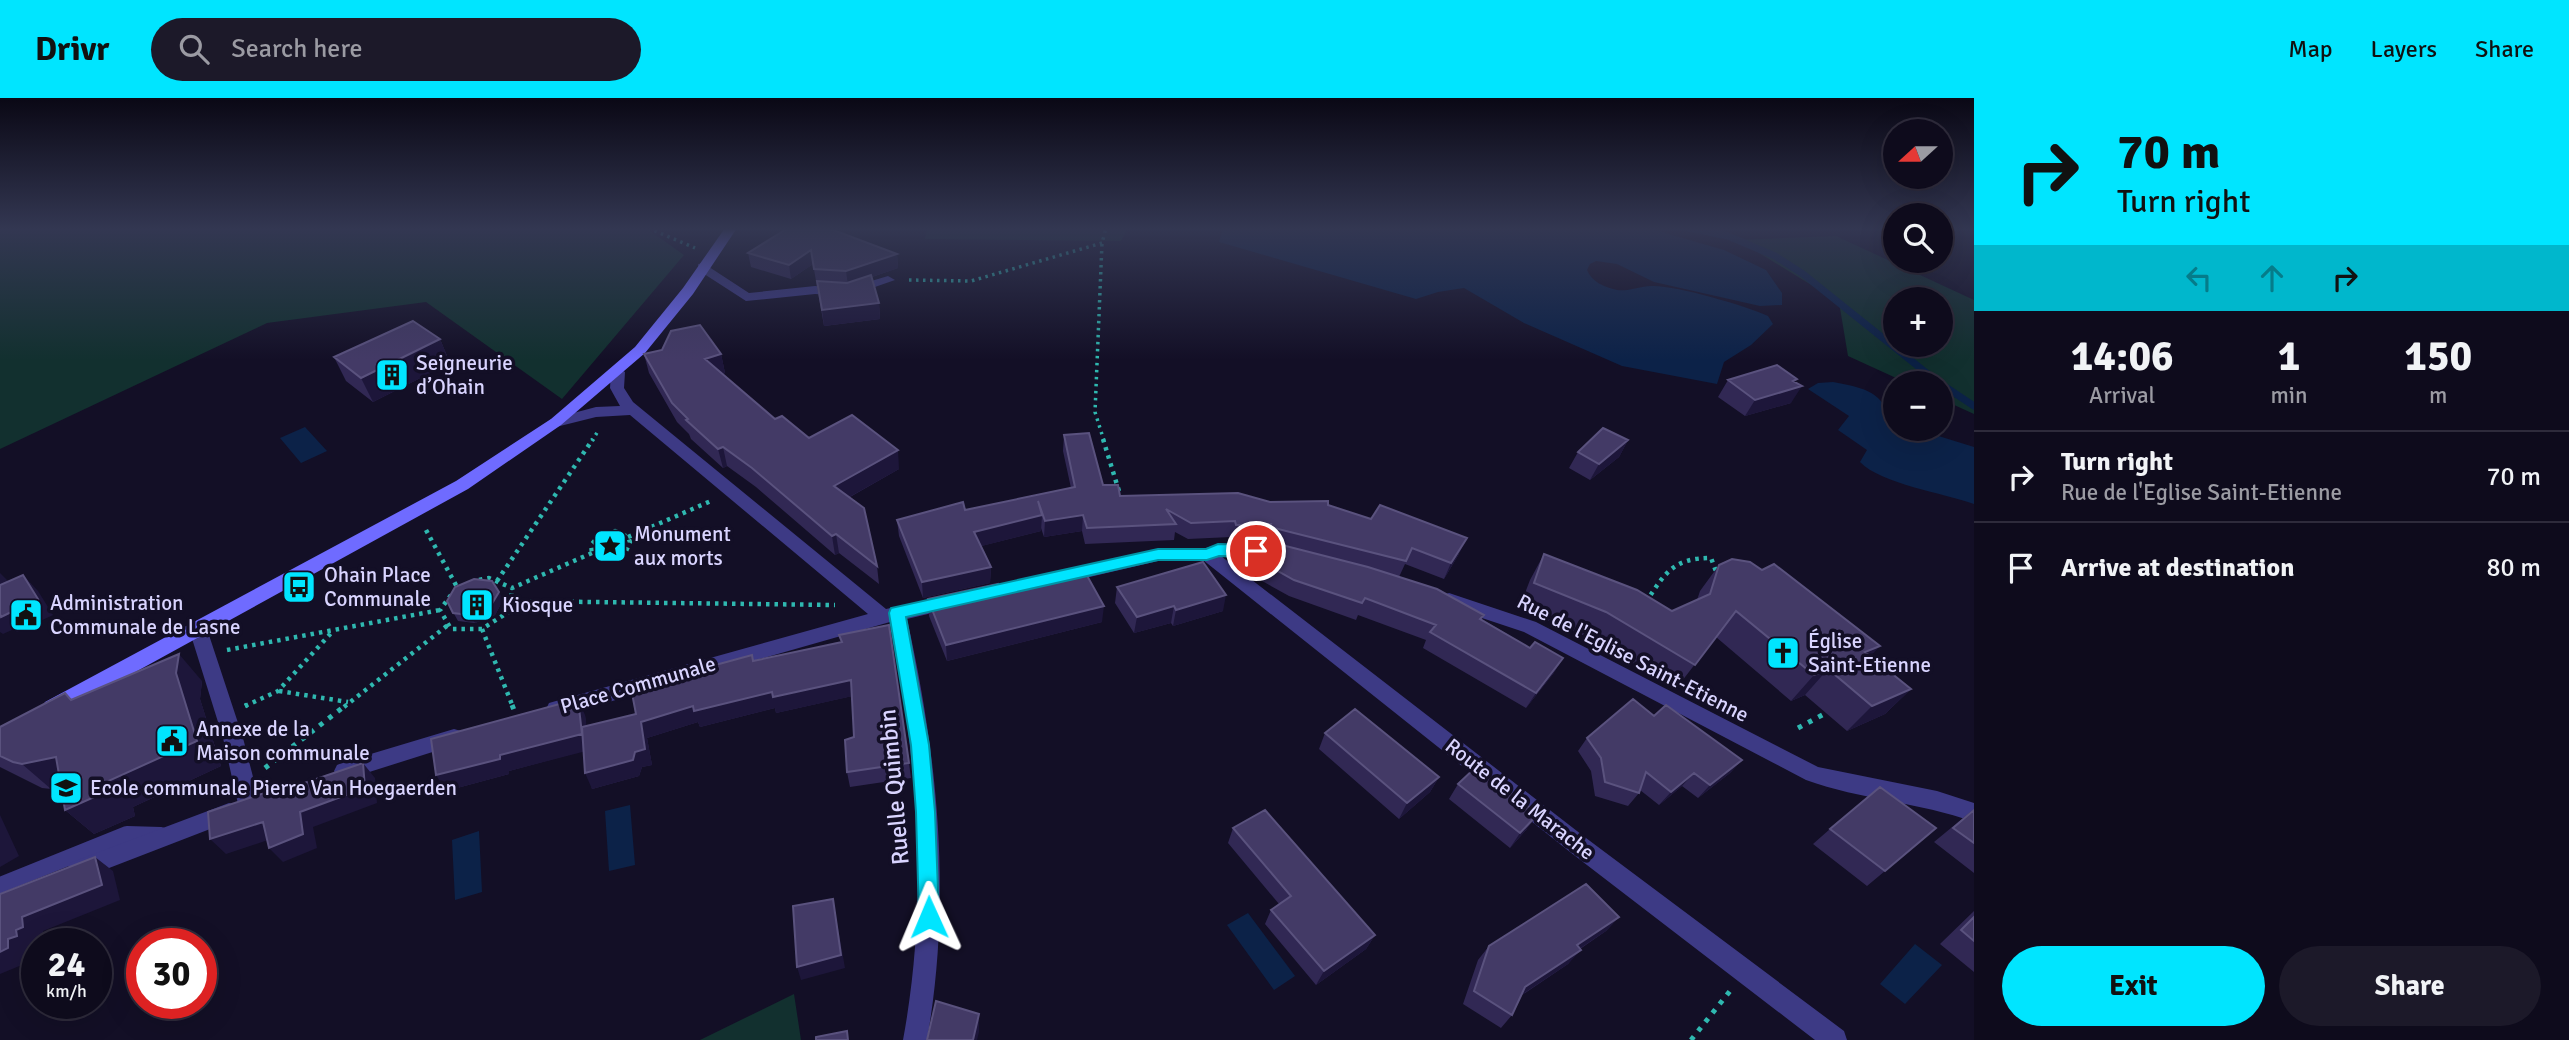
<!DOCTYPE html>
<html lang="en">
<head>
<meta charset="utf-8">
<style>
	:root { --surface:#0e0b1c; --page:#1c1929; --text:#f1f3f6; --muted:#9b9ba3; --line:#2e2b3b; --accent:#00e5ff }
	body { margin:0; font-family:Signika,sans-serif; background:var(--page); color:var(--text); height:100vh; display:flex; flex-direction:column; font-size:26px; white-space:nowrap }
	* { box-sizing:border-box; margin:0 }
	p { font-size:23px; color:var(--muted) }
	.icon { flex:none; width:38px; height:38px; fill:none; stroke:currentColor; stroke-width:2; stroke-linecap:round; stroke-linejoin:round }
	.map { position:relative; flex:1; overflow:hidden }
	.details { display:flex; flex-direction:column; background:var(--surface); width:595px }
	.details>* { flex:none }
	.guide { background:#00e5ff; color:#111; overflow:hidden }
	.needle { width:46px; rotate:249deg }
	.fabs { position:absolute; left:1883px; top:21px; display:grid; gap:14px }
	.fabs a { display:grid; place-items:center; width:70px; height:70px; border-radius:50%; background:var(--surface); box-shadow:0 7px 28px #0002,0 0 0 2px var(--line); font-size:35px }
	.speed { position:absolute; left:21px; top:830px; display:flex; gap:14px; font-size:35px; font-weight:700; text-align:center }
	.speed>* { display:grid; place-content:center; width:91px; height:91px; border-radius:50%; background:var(--surface); box-shadow:0 7px 28px #0002,0 0 0 2px var(--line); line-height:1 }
	.speed small { font-size:18px; font-weight:400 }
	.speed .limit { border:10px solid #d22; background:#fff; color:#111 }
	.pin { position:absolute; display:grid; place-items:center; width:60px; height:60px; color:#fff; margin:-30px; border:4px solid #fff; border-radius:50%; box-shadow:0 2px 7px #0007 }
	.me { position:absolute; width:77px; margin:-38px; rotate:359deg; stroke-linejoin:round; filter:drop-shadow(0 0 5px #0008) }
	.turn { display:flex; align-items:center; gap:24px; height:147px; padding:0 28px; font-size:32px }
	.turn .icon { width:91px; height:91px; stroke-width:2.5 }
	.turn b { display:block; font-size:49px; line-height:60px }
	.lanes { display:flex; align-items:center; height:66px; padding:0 28px; background:#0003; justify-content:center; gap:35px; direction:ltr }
	.lanes .off { opacity:.35 }
	.eta { display:flex; justify-content:space-evenly; align-items:center; height:119px; text-align:center }
	.eta b { font-size:42px; font-weight:800; line-height:49px }
	.cta { display:flex; gap:14px; margin-top:auto; padding:14px 28px }
	.cta a { flex:1; height:80px; border-radius:42px; background:var(--accent); color:#111; font-size:28px; font-weight:800; line-height:80px; text-align:center }
	.cta a+a { background:var(--page); color:var(--text) }
	ul { padding:0; list-style:none }
	li { display:flex; align-items:center; gap:21px; height:91px; padding:0 28px; border-top:2px solid var(--line) }
	li div { flex:1 }
	li b { display:block; font-size:26px }
	li em { font-style:normal }
	header { display:flex; align-items:center; gap:42px; box-sizing:border-box; height:98px; padding:0 35px; background:var(--accent); color:#111 }
	header strong { font-size:33px }
	nav { display:flex; gap:38px; margin-inline-start:auto; font-size:24px }
	.search { width:490px; height:63px; background:var(--page); display:flex; align-items:center; gap:18px; box-sizing:border-box; padding:0 24px; border-radius:38px; color:var(--muted); font-size:26px }
	main { display:flex; flex:1; min-height:0 }
	.map>svg:first-child { display:block }
	.green { fill:#12302f; fill-rule:evenodd }
	.water { fill:#0c2248 }
	.lines { fill:none; stroke-linecap:round; stroke-linejoin:round }
	.stream { stroke:#0c2248; stroke-width:7 }
	.path-far2 { stroke:#2fb8b0; stroke-width:3.5; stroke-dasharray:2.5 4.5; stroke-linecap:butt }
	.path-far1 { stroke:#2fb8b0; stroke-width:4.5; stroke-dasharray:3.5 5; stroke-linecap:butt }
	.path { stroke:#2fb8b0; stroke-width:5; stroke-dasharray:4.5 7; stroke-linecap:butt }
	.service { stroke:#3d3a85; stroke-width:16 }
	.minor { fill:#3d3a85; fill-rule:evenodd }
	.secondary { fill:#6f6bff; fill-rule:evenodd }
	.wall { fill:#312854 }
	.shaded-wall { fill:#1d163a }
	.building { fill:#433a66; stroke:#5a527e; stroke-width:2 }
	.route { fill:#00e5ff; stroke:#0095a6; stroke-width:2 }
	.labels { text-anchor:middle; dominant-baseline:central; stroke-width:7; stroke-linejoin:round; paint-order:stroke }
	.poi-label { font-size:21px; fill:#d9d4ff; stroke:#130f26; text-anchor:start }
	.street-label { font-size:21px; fill:#d9d4ff; stroke:#130f26 }
	.near-street-label { font-size:24px; fill:#d9d4ff; stroke:#130f26 }
</style>
</head>
<body>
<header>
<strong>Drivr</strong>
<div class="search"><svg class="icon" aria-label="search" viewBox="0 0 24 24"><circle cx="10" cy="10" r="6"/><path d="M15 15l6 6"/></svg>Search here</div>
<nav><a>Map</a><a>Layers</a><a>Share</a></nav>
</header>
<main>
<div class="map">
<svg width="1974" height="942" viewBox="0 0 1974 942">
	<rect width="100%" height="100%" fill="#130f26"/>
	<!-- green -->
	<path class="green" d="M0,130H646L684,157L562,301L426,204L267,225L0,351Z
		M927,130H1128L1121,143L925,141Z
		M1836,138L1974,202V316L1941,301V285H1907L1848,258L1839,204L1738,142ZM1895,201H1941V247H1895Z
		M794,896L801,942H700Z"/>
	<!-- water -->
	<path class="water" d="M1223,130H1648L1724,152L1766,172L1782,195V207L1760,208L1654,184L1617,166L1596,163L1590,166L1587,172C1592,184 1604,189 1617,192C1629,194 1641,187 1654,188C1678,188 1746,208 1768,218L1773,226L1751,247L1724,264L1717,286L1622,268L1524,225L1464,190L1438,194L1416,201L1219,144Z
		M1833,284C1862,290 1879,291 1891,320L1895,322V331H1916L1974,349V406C1944,395 1881,386 1860,364L1867,352L1838,332L1849,318L1808,291L1818,285Z
		M305,329L327,353L301,365L280,340Z
		M630,707L635,767L609,773L605,713Z
		M479,733L482,794L455,802L452,742Z
		M1248,815L1295,878L1274,892L1227,827Z
		M1915,846L1942,867L1905,906L1880,886Z"/>
	<g class="lines">
		<!-- stream -->
		<path class="stream" d="M1689,130L1728,138L1775,158L1803,176L1939,285
			M1941,286L1974,308"/>
		<!-- path-far2 -->
		<path class="path-far2" d="M648,130L695,150
			M909,182L971,183L1102,145
			M592,343L598,333
			M1104,343L1095,314L1102,145L1106,130"/>
		<!-- path-far1 -->
		<path class="path-far1" d="M1103,341L1122,403
			M426,432L457,489
			M615,433L628,439L630,444L626,453L607,461L592,455L591,447L598,439Z
			M628,439L711,403
			M479,482L489,480L512,490L592,455
			M497,483L593,341
			M451,497L440,512L451,531H482L510,513L512,490
			M511,503L835,507
			M1646,504C1665,475 1673,460 1711,460L1717,476
			M482,531L513,609
			M227,552L440,512
			M279,593L348,604
			M245,608L278,593L333,533
			M344,609L448,527"/>
		<!-- path -->
		<path class="path" d="M512,607L518,622
			M245,608L247,607
			M1798,630L1826,615
			M265,670L346,607
			M1691,942L1730,893"/>
		<!-- service -->
		<path class="service" d="M0,787L127,736L161,737"/>
		<!-- minor -->
		<path class="minor" d="M703,165L749,195L815,188L848,190L888,178L895,182L849,198L815,196L746,203L698,172V166Z
			M618,270L625,274L624,290L633,304L886,511L951,497L957,499L960,504L957,509L907,521C938,660 952,800 927,942H903C929,802 918,663 890,524L556,619L549,617L546,611L549,605L556,603L868,516L630,317L596,319L556,329L551,327L548,324L551,321L596,309L620,308L610,290L611,274Z
			M1239,445L1283,451L1286,455L1283,459L1277,461L1221,458L1586,740L1844,933L1847,942H1815L1570,754L1203,462L1158,463L978,505L972,503L969,498L972,493L978,491L1158,451L1206,450L1218,446Z
			M1449,495L1536,524L1818,669L1937,693L1974,705V724C1919,704 1861,702 1806,682L1524,534L1443,507L1440,502L1443,497Z
			M198,524L205,526L207,531L243,640L260,706L256,713L249,715L242,713L238,706L223,640L189,531L191,526Z
			M454,631L461,633L464,639L461,645L344,682L337,679L334,673L337,667L344,664Z
			M229,705L236,707L240,714L236,721L78,782L70,779L67,772L70,765Z"/>
		<!-- secondary -->
		<path class="secondary" d="M725,130H737L693,196L645,255L561,327L468,391L59,616L52,618L45,616L42,610L45,604L456,383L551,321L635,249L683,190Z"/>
	</g>
	<!-- wall -->
	<path class="wall" d="M748,155L897,156L898,170L872,179L879,205L880,221L824,228L813,166L791,181L751,169Z
		M440,241L450,265L373,304L346,283L334,259Z
		M644,256H721L725,275L722,276L775,321L809,340L899,371L850,399L877,468L879,486L839,455L835,457L756,389L727,368L723,370L691,341L689,336L677,324L649,275Z
		M1797,281L1795,283L1791,305L1745,318L1718,299L1728,282Z
		M1064,337L1103,387L1120,398L1270,404L1328,407L1459,456L1444,481L1405,466L1399,479L1484,517L1482,521L1530,550L1563,560L1553,576L1526,610L1423,550L1426,542L1358,517L1356,522L1289,498L1246,474L1251,458L1270,446L1265,445L1266,442L1232,443L1231,439L1188,441L1175,434L1174,442L1085,446L1082,433L1044,439L1041,430V433L981,448L991,469L990,485L923,500L899,438L897,422L965,412L1071,390L1063,353Z
		M1628,342L1619,359L1590,382L1569,370L1578,354Z
		M1544,456L1672,513L1697,502L1700,493L1719,467L1871,558L1911,591L1885,616L1847,633L1805,597L1791,603L1716,539L1675,592L1590,540L1519,511L1530,482Z
		M1117,489L1223,513L1173,528L1171,525L1134,535L1115,505Z
		M1002,495L1102,524L947,563L929,518L928,501Z
		M503,502L495,517L475,525L458,523L447,503Z
		M839,537L909,665L911,680L850,689L847,674L854,639L852,598L776,615L775,610L700,629L698,624L647,640L652,667L642,669L639,678L592,691L583,653L509,673V676L446,693L585,617L586,628L636,616L752,557L753,563L841,544Z
		M202,583L200,601L221,668L133,709L135,718L94,736L65,712L61,689L51,691L42,690L0,669V629L73,601Z
		M1654,618L1742,662L1730,675L1698,700L1682,688L1659,707L1640,692L1639,695L1628,708L1595,698L1591,673L1578,653L1587,640Z
		M1325,635L1439,679L1430,694L1399,721L1319,651Z
		M1458,686L1527,731L1510,750L1449,701Z
		M1974,711V775L1934,744Z
		M1233,730L1375,837L1366,851L1316,887L1265,826L1271,812L1279,806L1228,745Z
		M1830,731L1885,773L1867,788L1813,746Z
		M1974,813V874L1940,846Z
		M1619,819L1606,833L1580,851L1568,866L1522,897L1512,917L1501,930L1463,906L1478,862L1489,848Z"/>
	<!-- shaded-wall -->
	<path class="shaded-wall" d="M811,152L813,166L791,181L789,167Z
		M897,156L898,170L848,187L846,173Z
		M879,205L880,221L824,228L822,212Z
		M440,241L450,265L373,304L361,280Z
		M721,256L725,275L709,280L705,261Z
		M1797,281L1789,292L1802,288L1791,305L1745,318L1755,302Z
		M1628,342L1619,359L1590,382L1599,366Z
		M723,349L727,368L723,370L718,351Z
		M898,352L899,371L837,406L834,388Z
		M1042,417L1041,433L974,450V434Z
		M1083,417L1082,433L1044,439L1045,423Z
		M836,436L839,455L835,457L832,438Z
		M1467,440L1459,456L1444,481L1451,465Z
		M991,469L990,485L923,500L922,484Z
		M0,475L8,483L13,504L0,491Z
		M23,477L38,493L53,517L17,534L14,531L3,536L0,534V516Z
		M499,494L503,502L495,517L475,525L470,517Z
		M1226,497L1223,513L1173,528L1176,512Z
		M1104,508L1102,524L947,563L946,547Z
		M1174,508L1171,525L1134,535L1137,519Z
		M1880,548L1856,574L1865,554Z
		M179,556L202,583L200,601L221,668L133,709L135,718L94,736L65,712L106,684L176,575Z
		M1563,560L1553,576L1526,610L1536,595Z
		M1828,571L1805,597L1791,603L1814,577Z
		M851,582L853,598L776,615L775,610L700,629L698,624L647,640L652,667L642,669L639,678L592,691L585,675L635,654L641,624L693,608L772,594Z
		M1911,591L1885,616L1847,633L1872,608Z
		M578,601L585,617L590,652L509,673V676L446,693L436,677L500,657Z
		M56,659L85,684L51,691L22,666Z
		M1742,662L1730,675L1698,700L1710,687Z
		M363,665L375,680L377,705L313,729L317,750L283,764L269,750L300,714Z
		M1694,675L1682,688L1659,707L1671,694Z
		M1439,679L1430,694L1399,721L1407,705Z
		M1538,716L1527,731L1510,750L1520,735Z
		M0,717L19,758L0,769Z
		M263,724L277,739L226,756L210,741Z
		M95,759L113,773L120,802L43,833V843L37,845V852L29,855V864L0,876V854L16,832L22,819Z
		M833,801L845,870L801,882L797,869Z
		M1619,819L1606,833L1564,861L1577,847Z
		M1375,837L1366,851L1316,887L1324,873Z
		M1581,852L1568,866L1514,902L1525,889Z
		M979,916V934L977,942H973Z"/>
	<!-- building -->
	<path class="building" d="M788,130H828L897,156L846,173L814,171L811,152L789,167L748,155Z
		M871,177L879,205L822,212L817,183L847,185Z
		M413,223L440,241L361,280L334,259Z
		M700,227L721,256L705,261L775,321L782,318L809,340L852,317L898,352L834,388L864,410L877,468L836,436L832,438L752,370L723,349L718,351L686,322L688,321L672,305L644,256L662,252L671,233Z
		M1777,267L1797,281L1793,283L1802,288L1755,302L1728,282Z
		M1603,330L1628,342L1599,366L1578,354Z
		M1089,335L1103,387H1118L1120,398L1238,395L1270,404L1328,403V407L1371,421L1380,407L1467,440L1451,465L1412,450L1406,463L1270,429L1271,426L1236,427L1235,423L1191,425L1166,411L1176,426L1087,430L1083,417L1045,423L1038,403L1042,417L974,434L991,469L922,484L897,422L963,404L965,412L1075,389L1064,337Z
		M1259,445L1278,446L1368,469L1437,491L1484,517L1480,521L1530,550L1535,544L1563,560L1536,595L1430,534L1436,527L1365,500L1362,505L1294,482L1251,458Z
		M1544,456L1637,492L1672,513L1710,496L1719,467L1732,461L1750,464L1762,472L1774,466L1880,548L1865,554L1911,591L1872,608L1828,571L1814,577L1736,513L1695,567L1606,514L1534,485Z
		M1203,464L1226,497L1176,512L1174,508L1137,519L1117,489Z
		M1085,474L1104,508L946,547L928,501L998,486L1002,495Z
		M23,477L38,501L1,519L0,516V487Z
		M474,481L492,483L499,494L490,509L470,517L453,515L447,503L455,489Z
		M889,527L909,665L847,674L845,642L854,639L851,582L773,599L772,594L694,613L693,608L641,624L645,651L635,654L633,662L585,675L582,629L636,616L631,590L752,557L753,563L842,544L839,537Z
		M179,556L176,575L197,643L106,684L108,693L65,712L56,659L22,666L13,664L0,658V629L65,595L71,602Z
		M578,601L582,636L500,657V661L436,677L431,641Z
		M1633,601L1654,618L1666,607L1742,662L1710,687L1694,675L1671,694L1646,674L1639,695L1605,684L1601,660L1587,640Z
		M1355,611L1439,679L1407,705L1325,635Z
		M363,665L365,690L300,714L303,736L269,750L263,724L210,741L208,714L273,692L275,695Z
		M1477,668L1538,716L1520,735L1458,686Z
		M1880,689L1936,730L1885,773L1830,731Z
		M1265,712L1375,837L1324,873L1271,812L1291,798L1233,730Z
		M1974,712V745L1953,730Z
		M95,759L102,787L22,819L23,829L16,832L17,838L8,841V850L0,854V796Z
		M1586,786L1619,819L1577,847L1581,852L1525,889L1512,917L1474,893L1489,848Z
		M833,801L841,857L797,869L793,808Z
		M1974,819V843L1961,832Z
		M936,903L979,916L973,942H927Z
		M847,933L848,942H816V939Z"/>
	<!-- sky -->
	<linearGradient id="sky" x2="0" y2="1"><stop stop-color="#0a0815"/><stop offset="0.5" stop-color="#333752"/><stop offset="1" stop-color="#333752" stop-opacity="0"/></linearGradient>
	<rect width="1974" height="262" fill="url(#sky)"/>
	<!-- route -->
	<path class="route" d="M1218,446L1256,447L1264,453L1256,459L1219,458L1207,462H1158L906,519L929,647L935,714L939,819L936,826L929,829L922,826L919,819L916,714L911,647L889,515L891,510L1158,451H1206Z"/>
	<!-- icons -->
	<defs>
		<symbol id="building-square" viewBox="-11 -11 22 22"><rect x="-9" y="-9" width="18" height="18" rx="4" fill="#00e5ff" stroke="#130f26"/><path d="M-4-6H4V6H1V3H-1V6H-4ZM-2.5-4.3h1.7v1.8h-1.7ZM.8-4.3h1.7v1.8H.8ZM-2.5-1h1.7V.8h-1.7ZM.8-1h1.7V.8H.8Z" fill="#111"/></symbol>
		<symbol id="sight-square" viewBox="-11 -11 22 22"><rect x="-9" y="-9" width="18" height="18" rx="4" fill="#00e5ff" stroke="#130f26"/><path d="M0-6L1.8-2.2L6-1.7L2.9 1.2L3.7 5.4L0 3.3L-3.7 5.4L-2.9 1.2L-6-1.7L-1.8-2.2Z" fill="#111"/></symbol>
		<symbol id="bus-square" viewBox="-11 -11 22 22"><rect x="-9" y="-9" width="18" height="18" rx="4" fill="#00e5ff" stroke="#130f26"/><path d="M-5-6H5V4H4V6H2V4H-2V6H-4V4H-5ZM-3.5-4V0h7V-4ZM-3.5 1.2v1.5H-2V1.2ZM2 1.2v1.5H3.5V1.2Z" fill="#111"/></symbol>
		<symbol id="civic-square" viewBox="-11 -11 22 22"><rect x="-9" y="-9" width="18" height="18" rx="4" fill="#00e5ff" stroke="#130f26"/><path d="M-.6-6.5H3V-4.5H.6V-3L4-1V1h2V6H-6V1h2V-1L-.6-3ZM-1.2 2.5V6h2.4V2.5Z" fill="#111"/></symbol>
		<symbol id="church-square" viewBox="-11 -11 22 22"><rect x="-9" y="-9" width="18" height="18" rx="4" fill="#00e5ff" stroke="#130f26"/><path d="M-1.2-6h2.4v3.5h3.3v2.4h-3.3V6h-2.4V-.1h-3.3v-2.4h3.3Z" fill="#111"/></symbol>
		<symbol id="school-square" viewBox="-11 -11 22 22"><rect x="-9" y="-9" width="18" height="18" rx="4" fill="#00e5ff" stroke="#130f26"/><path d="M0-5L7-2L0 1L-7-2ZM-4 1L0 2.5L4 1V4Q0 6-4 4Z" fill="#111"/></symbol>
	</defs>
	<g fill-rule="evenodd">
		<use href="#building-square" x="373" y="258" width="38" height="38"/>
		<use href="#sight-square" x="591" y="429" width="38" height="38"/>
		<use href="#bus-square" x="280" y="470" width="38" height="38"/>
		<use href="#building-square" x="458" y="488" width="38" height="38"/>
		<use href="#civic-square" x="7" y="498" width="38" height="38"/>
		<use href="#church-square" x="1764" y="536" width="38" height="38"/>
		<use href="#civic-square" x="153" y="624" width="38" height="38"/>
		<use href="#school-square" x="47" y="671" width="38" height="38"/>
	</g>
	<g class="labels">
		<!-- poi labels -->
		<g class="poi-label">
			<text x="416" y="265">Seigneurie<tspan x="416" dy="24">d’Ohain</tspan></text>
			<text x="634" y="436">Monument<tspan x="634" dy="24">aux morts</tspan></text>
			<text x="324" y="477">Ohain Place<tspan x="324" dy="24">Communale</tspan></text>
			<text x="50" y="505">Administration<tspan x="50" dy="24">Communale de Lasne</tspan></text>
			<text x="502" y="507">Kiosque</text>
			<text x="1808" y="543">Église<tspan x="1808" dy="24">Saint-Etienne</tspan></text>
			<text x="196" y="631">Annexe de la<tspan x="196" dy="24">Maison communale</tspan></text>
			<text x="90" y="690">Ecole communale Pierre Van Hoegaerden</text>
		</g>
		<!-- street labels -->
		<g class="street-label">
			<text transform="translate(1633 560) rotate(27)">Rue de l'Eglise Saint-Etienne</text>
			<text transform="translate(638 587) rotate(-16)">Place Communale</text>
			<text transform="translate(1520 701) rotate(38)">Route de la Marache</text>
		</g>
		<!-- near-street labels -->
		<g class="near-street-label">
			<text transform="translate(894 689) rotate(-95)">Ruelle Quimbin</text>
		</g>
	</g>
</svg>
<div class="fabs">
<a><svg class="needle" viewBox="-14 -14 28 28"><path d="M0-13l5 13h-10z" fill="#e53935"/><path d="M0 13l5-13h-10z" fill="#9b9ba3"/></svg></a>
<a><svg class="icon" aria-label="search" viewBox="0 0 24 24"><circle cx="10" cy="10" r="6"/><path d="M15 15l6 6"/></svg></a>
<a>+</a>
<a>−</a>
</div>
<div class="speed"><div>24<small>km/h</small></div><div class="limit">30</div></div>
<div class="pin" style="left:1256px;top:453px;background:#d93025"><svg class="icon" aria-label="arrive" viewBox="0 0 24 24"><path d="M6 21V4h12l-3 4 3 4H6"/></svg></div>
<svg class="me" style="left:929px;top:819px" viewBox="-20 -20 40 40"><path d="M0-17L14 15 0 8-14 15z" fill="#00e5ff" stroke="#fff" stroke-width="4"/></svg>
</div>
<section class="details">
<div class="guide">
<div class="turn"><svg class="icon" aria-label="right" viewBox="0 0 24 24"><path d="M7 20v-9h11M14 6l5 5-5 5"/></svg><div><b>70 m</b>Turn right</div></div>
<div class="lanes"><svg class="icon off" aria-label="left" viewBox="0 0 24 24"><path d="M17 20v-9H6M10 6l-5 5 5 5"/></svg><svg class="icon off" aria-label="ahead" viewBox="0 0 24 24"><path d="M12 20V5M6 11l6-6 6 6"/></svg><svg class="icon" aria-label="right" viewBox="0 0 24 24"><path d="M7 20v-9h11M14 6l5 5-5 5"/></svg></div>
</div>
<div class="eta">
<div><b>14:06</b><p>Arrival</p></div>
<div><b>1</b><p>min</p></div>
<div><b>150</b><p>m</p></div>
</div>
<ul>
<li><svg class="icon" aria-label="right" viewBox="0 0 24 24"><path d="M7 20v-9h11M14 6l5 5-5 5"/></svg><div><b>Turn right</b><p>Rue de l'Eglise Saint-Etienne</p></div><em>70 m</em></li>
<li><svg class="icon" aria-label="arrive" viewBox="0 0 24 24"><path d="M6 21V4h12l-3 4 3 4H6"/></svg><div><b>Arrive at destination</b></div><em>80 m</em></li>
</ul>
<div class="cta"><a>Exit</a><a>Share</a></div>
</section>
</main>
</body>
</html>
